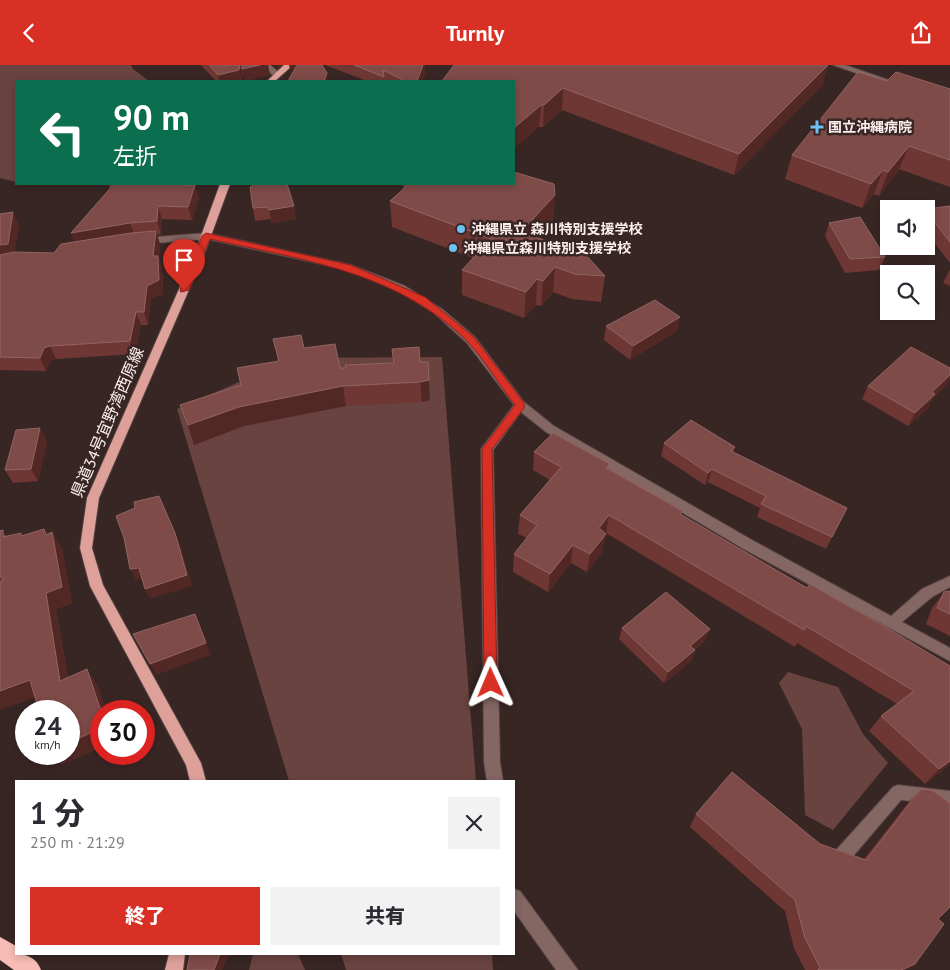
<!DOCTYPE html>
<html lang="ja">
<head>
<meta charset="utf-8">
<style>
	:root { --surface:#fff; --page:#f2f2f3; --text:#2b2b33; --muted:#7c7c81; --accent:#d93025 }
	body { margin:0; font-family:"PT Sans","Noto Sans JP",sans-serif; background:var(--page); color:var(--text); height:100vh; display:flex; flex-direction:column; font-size:19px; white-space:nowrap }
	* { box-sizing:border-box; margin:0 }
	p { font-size:16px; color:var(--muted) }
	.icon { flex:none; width:28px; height:28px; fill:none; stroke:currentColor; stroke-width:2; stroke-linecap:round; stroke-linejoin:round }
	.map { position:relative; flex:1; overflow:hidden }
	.details { position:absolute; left:15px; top:715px; width:500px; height:175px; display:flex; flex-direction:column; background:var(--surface); border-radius:0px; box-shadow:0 2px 8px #0003 }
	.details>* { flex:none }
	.banner { position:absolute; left:15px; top:15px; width:500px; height:105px; border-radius:0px; box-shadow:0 2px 8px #0003; background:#0b6e4f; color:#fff; overflow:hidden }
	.tools { position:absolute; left:880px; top:135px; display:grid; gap:10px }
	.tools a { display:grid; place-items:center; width:55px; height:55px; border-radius:0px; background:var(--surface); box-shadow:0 2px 8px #0003; font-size:25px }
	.speed { position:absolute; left:15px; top:635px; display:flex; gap:10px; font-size:25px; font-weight:700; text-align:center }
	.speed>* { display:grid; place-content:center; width:65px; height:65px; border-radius:50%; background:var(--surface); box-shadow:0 2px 8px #0003; line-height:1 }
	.speed small { font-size:12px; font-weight:400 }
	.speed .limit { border:8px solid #d22; background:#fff; color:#111 }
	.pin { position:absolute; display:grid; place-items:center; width:42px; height:42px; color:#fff; margin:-51px -21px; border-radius:50% 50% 50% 0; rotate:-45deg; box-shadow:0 0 5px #0007 }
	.pin .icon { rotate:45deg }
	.me { position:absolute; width:55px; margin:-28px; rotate:359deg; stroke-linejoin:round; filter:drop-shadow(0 0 4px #0008) }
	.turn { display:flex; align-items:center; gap:18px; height:105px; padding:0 15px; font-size:22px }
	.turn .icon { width:65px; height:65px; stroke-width:2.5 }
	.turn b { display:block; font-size:35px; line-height:42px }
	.round { display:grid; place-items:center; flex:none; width:52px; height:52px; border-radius:0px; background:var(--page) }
	.headline { display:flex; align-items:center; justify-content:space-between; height:85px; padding:0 15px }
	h1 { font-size:30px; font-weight:800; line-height:38px }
	.button { display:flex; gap:10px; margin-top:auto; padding:10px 15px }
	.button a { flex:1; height:58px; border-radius:0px; background:var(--accent); color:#fff; font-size:20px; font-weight:800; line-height:58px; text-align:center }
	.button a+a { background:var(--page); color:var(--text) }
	header { display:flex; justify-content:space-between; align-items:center; height:65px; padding:0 15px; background:var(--accent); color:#fff; font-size:22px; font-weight:800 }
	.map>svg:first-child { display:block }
	.green { fill:#69433f }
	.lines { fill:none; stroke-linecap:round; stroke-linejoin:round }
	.minor-casing { stroke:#534240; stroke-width:2 }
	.major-casing { stroke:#534240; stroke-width:2 }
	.highway-casing { stroke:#534240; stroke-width:1 }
	.minor { fill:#846663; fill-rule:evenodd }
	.major { fill:#dda19a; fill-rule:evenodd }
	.highway { fill:#f7bcb6; fill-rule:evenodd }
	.wall { fill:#6f3734 }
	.shaded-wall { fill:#522825 }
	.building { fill:#7e4b48; stroke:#926462 }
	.route { fill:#d93025; stroke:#8d1f18 }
	.poi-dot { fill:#6dc2f3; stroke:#382624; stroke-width:2 }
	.labels { text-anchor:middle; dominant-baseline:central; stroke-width:5; stroke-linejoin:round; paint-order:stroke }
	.far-poi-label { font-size:14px; font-weight:bold; fill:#fcefee; stroke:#382624; text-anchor:start }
	.street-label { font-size:16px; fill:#fcefee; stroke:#382624 }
</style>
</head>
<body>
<header><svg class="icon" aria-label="back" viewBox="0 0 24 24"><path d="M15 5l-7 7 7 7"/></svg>Turnly<svg class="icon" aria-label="share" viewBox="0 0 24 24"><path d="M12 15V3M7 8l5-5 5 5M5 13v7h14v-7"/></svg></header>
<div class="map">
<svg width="950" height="905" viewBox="0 0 950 905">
	<rect width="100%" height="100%" fill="#382624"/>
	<!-- green -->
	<path class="green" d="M0,0H131L133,4L149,16H16V117L0,113Z
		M442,292L476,716H289L177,344L294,293Z
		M788,607L838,622L863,669L888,698L833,765L805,750L802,664L779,618Z
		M253,889H298L305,905H249Z
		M341,889H492L493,905H346Z"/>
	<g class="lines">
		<defs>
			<path id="minor" d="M261,0H270L281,9L274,11Z
				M833,0H845L906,21L899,23Z
				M207,168L351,200L405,221L442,244L475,272L524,337L554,361L752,475L891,551L922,524L950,511V522L932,532L902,557L950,583V596L742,483L546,367L521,347L493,385L500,697L503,716H487L484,697L481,384L514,340L467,278L434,248L397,225L344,204L207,174L143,179L138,176L143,173Z
				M898,720L950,726V740L901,735L849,796L843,798L837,796L835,790L837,784L893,722Z
				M514,824L520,826L578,905H556L514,846Z"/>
			<path id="major" d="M284,0H293L275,16H267Z
				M220,119H230L204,190L99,433L92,483L103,520L201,698L206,716H190L186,700L90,521L80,483L87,433L194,190Z
				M169,889H185L183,905H165Z"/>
			<path id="highway" d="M0,872L16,881V889C28,889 37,894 41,905H14L0,895Z"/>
		</defs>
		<!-- minor casing -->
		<use href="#minor" class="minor-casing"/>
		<!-- major casing -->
		<use href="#major" class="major-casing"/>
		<!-- highway casing -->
		<use href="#highway" class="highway-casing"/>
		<!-- minor -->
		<use href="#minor" class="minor"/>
		<!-- major -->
		<use href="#major" class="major"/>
		<!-- highway -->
		<use href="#highway" class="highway"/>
	</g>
	<!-- wall -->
	<path class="wall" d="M201,0H268L270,10L245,16L243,9L241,16H216Z
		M325,0H425V8L422,16H367Z
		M828,0L822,21L734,110L562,45L543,62H539L514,16Z
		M887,16L950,24V122L899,104L879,131L874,129L862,143L785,114L792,90Z
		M108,119H193V120L199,133L192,155L162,154L161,169L157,170L160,179L159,192L162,204L163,229L151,234L148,260H141L135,289L56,294L50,296L46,306L0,305V149L19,160L14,187L54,188L75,177L110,123Z
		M403,119L555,130L553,155L537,173L605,211L601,237L572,234L553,227L541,241L536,240L524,253L462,230V205L473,193L392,162L390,136L403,124Z
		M252,122L296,154L272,158L271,154L255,156L253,143Z
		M950,141V198L926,167V144Z
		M829,158L885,192L879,205L845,208L825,171Z
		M950,204V221L943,218Z
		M606,261L677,266L630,295L604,275Z
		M273,274L304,283L340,303L393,298L392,284L420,297L430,335L422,337L346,341L244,361L194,380L180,340L241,320L278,296Z
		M948,319L934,332L928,343L908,361L862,334L868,321Z
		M40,363L47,376L38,416L13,418L5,405Z
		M664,378L735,382L733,388L847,443L826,484L757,452L760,443L708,417L705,420L661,391Z
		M534,387L609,404L682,450L807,523L950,601V699L925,719L869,666L881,651L897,639L797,578L795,582L606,468L602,487L587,507L571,498L548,527L513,507L514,489L527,473L518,469L520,450L550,415L533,405Z
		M44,464L47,469L52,467L62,484L72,538L56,544L68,613L97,619L106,646H101V682L62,700L0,516V466L7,471H23Z
		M950,526V571L926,559L932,543L944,527Z
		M622,563L705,576L695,585L691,596L664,618L619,574Z
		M921,724L938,854L915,899L906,905H805L794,883L785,846L690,762L696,749L820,779L864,794L908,738Z"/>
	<!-- shaded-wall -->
	<path class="shaded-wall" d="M240,0H268L270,10L245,16L243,9L241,16H219L218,10Z
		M277,0H282L277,4Z
		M289,0H304V2L290,5Z
		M423,0H425V8L422,16H417Z
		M828,0L822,21L734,110L739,89Z
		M327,8L328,16H324Z
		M563,23L562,45L543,62L544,40Z
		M541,40L539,62L514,84V63Z
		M909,81L899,104L879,131L888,107Z
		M883,105L874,129L862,143L871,119Z
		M195,120L199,133L192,155L188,142Z
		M555,130L553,155L520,193L521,167Z
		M158,141L162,154L161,169L157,156Z
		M294,141L296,154L272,158L269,145Z
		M13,147L19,160L14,192L0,194V180Z
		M130,158L135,171L76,181L71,168Z
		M156,166L160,179L159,192L162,204L163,229L151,234L148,260L144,247L147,221L153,191Z
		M555,202L553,227L541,241L543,216Z
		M537,214L536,240L524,253L526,227Z
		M136,247L141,260L135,289L130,276Z
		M680,252L677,266L630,295L633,281Z
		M50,281L56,294L50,296L46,306L40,293L44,283Z
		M950,310V315L948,319L934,332L928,343L908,361L915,348L932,327Z
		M429,315L430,335L422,337L420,317Z
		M343,321L346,341L244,361L194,380L188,360L239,342Z
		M40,363L47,376L38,416L31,404Z
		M712,404L708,417L705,420L708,408Z
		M609,450L606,468L601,475L606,469L602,487L587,507L590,489L599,463Z
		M44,464L54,481L52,467L62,484L72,538L56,544L71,632L60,616L46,528V470Z
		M175,468L180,479L192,521L150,534L145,524Z
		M573,480L571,498L548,527L550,509Z
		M139,503L144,513L136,515L130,504Z
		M195,549L211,590L156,610L150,599Z
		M710,564L705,576L695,585L691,596L664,618L668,607L690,581Z
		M87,604L97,619L106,646H101Z
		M30,615L42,630L0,645V626Z
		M101,663V682L62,700L53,689H69V678Z
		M950,696V699L925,719L939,704Z
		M220,889H229L222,905H214Z
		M915,899L906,905H901Z"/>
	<!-- building -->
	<path class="building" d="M209,0H240L239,5L218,10Z
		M242,0H260L242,4Z
		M297,0H322L327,8L324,16H288Z
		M354,0H423L417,16H405L383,5L384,12Z
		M454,0H828L739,89L563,23L544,40H541L514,63V16H442Z
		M858,7L887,16L896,7L950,24V95L909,81L888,107L883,105L871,119L792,90Z
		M514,107L554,119L555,130L521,167L585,189L605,211L575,209L555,202L543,216L537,214L526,227L462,205L491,174L390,136L407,121L403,119H514Z
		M114,119H184V120H195L188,142L158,141L157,156L130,158L71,168Z
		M253,119H287L294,141L269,145L268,142L253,143L250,122H252Z
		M950,141V177L933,155L926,152V144Z
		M13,147L8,179L0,180V149Z
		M860,152L885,192L850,194L829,158Z
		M156,166L153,191H158L159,215L147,221L144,247H136L130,276L50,281L44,283L40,293L0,292V190L14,187L54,188L61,179L131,168Z
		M655,235L680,252L633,281L606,261Z
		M301,270L304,283L335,279L340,303H346L345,300L394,298L392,284L419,282L420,297H428L429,315L420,317L343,321L239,342L188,360L180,340L241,320L237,303L279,296L273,274Z
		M911,282L950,303V310L932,327L935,329L915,348L868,321Z
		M691,355L735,382L731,386L847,443L832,472L761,439L766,431L712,404L708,408L664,378Z
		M40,363L31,404L5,405L16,365Z
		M553,368L610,399L606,403L683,446L680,449L807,523L810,519L887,563L950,601V696L939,704L881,651L914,626L806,561L804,565L609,450L599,463L606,469L590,489L573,480L550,509L514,489L537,460L520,450L561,402L534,387Z
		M159,431L175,468L187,510L145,524L139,503L130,504L124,473L116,451L135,443L134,437Z
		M44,464L46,470L52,467L62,522L46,528L60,616L87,604L101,646V663L69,678V646H39L30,615L0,626V517L4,515L0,511V466L3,465V472L21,468V471Z
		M950,526V549L937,543L944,527Z
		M666,527L710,564L690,581L695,585L668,607L622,563Z
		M195,549L206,578L150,599L133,569Z
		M732,707L820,779L866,795L921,724L932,725L950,738V842L938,854L944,859L915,899L901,905H818L820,902L805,873L795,835L696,749Z
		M190,889H220L214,905H187Z"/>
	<!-- route -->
	<path class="route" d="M206,168L351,200L425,232L474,272L524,338V343L492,384L497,618L495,623H486L484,618L482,384L515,340C499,320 485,295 467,276C396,206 302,195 210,174L189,225L181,227L180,225L202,171Z"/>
	<!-- markers -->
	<g class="poi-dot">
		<path d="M814.5 54.5h5v5h5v5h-5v5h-5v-5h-5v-5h5z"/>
		<circle cx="461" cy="164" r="5"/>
		<circle cx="453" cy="183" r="5"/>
	</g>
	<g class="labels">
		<!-- far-poi labels -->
		<g class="far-poi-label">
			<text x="828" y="62">国立沖縄病院</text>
			<text x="471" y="164">沖縄県立 森川特別支援学校</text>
			<text x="463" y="183">沖縄県立森川特別支援学校</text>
		</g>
		<!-- street labels -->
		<g class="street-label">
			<text transform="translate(107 357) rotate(-67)">県道34号宜野湾西原線</text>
		</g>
	</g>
</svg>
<div class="tools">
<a><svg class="icon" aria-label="sound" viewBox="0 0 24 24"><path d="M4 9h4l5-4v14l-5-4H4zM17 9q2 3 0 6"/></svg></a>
<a><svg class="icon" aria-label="search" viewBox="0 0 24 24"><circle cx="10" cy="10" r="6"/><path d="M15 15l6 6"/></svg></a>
</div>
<div class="speed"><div>24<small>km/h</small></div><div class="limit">30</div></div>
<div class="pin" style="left:184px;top:225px;background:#d93025"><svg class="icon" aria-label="arrive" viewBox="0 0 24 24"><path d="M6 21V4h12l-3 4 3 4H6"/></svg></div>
<svg class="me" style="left:491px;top:618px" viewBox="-20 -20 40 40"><path d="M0-17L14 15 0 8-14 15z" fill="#d93025" stroke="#fff" stroke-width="4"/></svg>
<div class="banner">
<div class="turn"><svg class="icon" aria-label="left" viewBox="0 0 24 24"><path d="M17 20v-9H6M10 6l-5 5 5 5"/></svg><div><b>90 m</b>左折</div></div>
</div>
<section class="details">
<div class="headline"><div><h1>1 分</h1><p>250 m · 21:29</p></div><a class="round"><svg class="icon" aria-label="close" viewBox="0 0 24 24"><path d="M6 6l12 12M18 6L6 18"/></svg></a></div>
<div class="button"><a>終了</a><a>共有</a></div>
</section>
</div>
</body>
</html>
